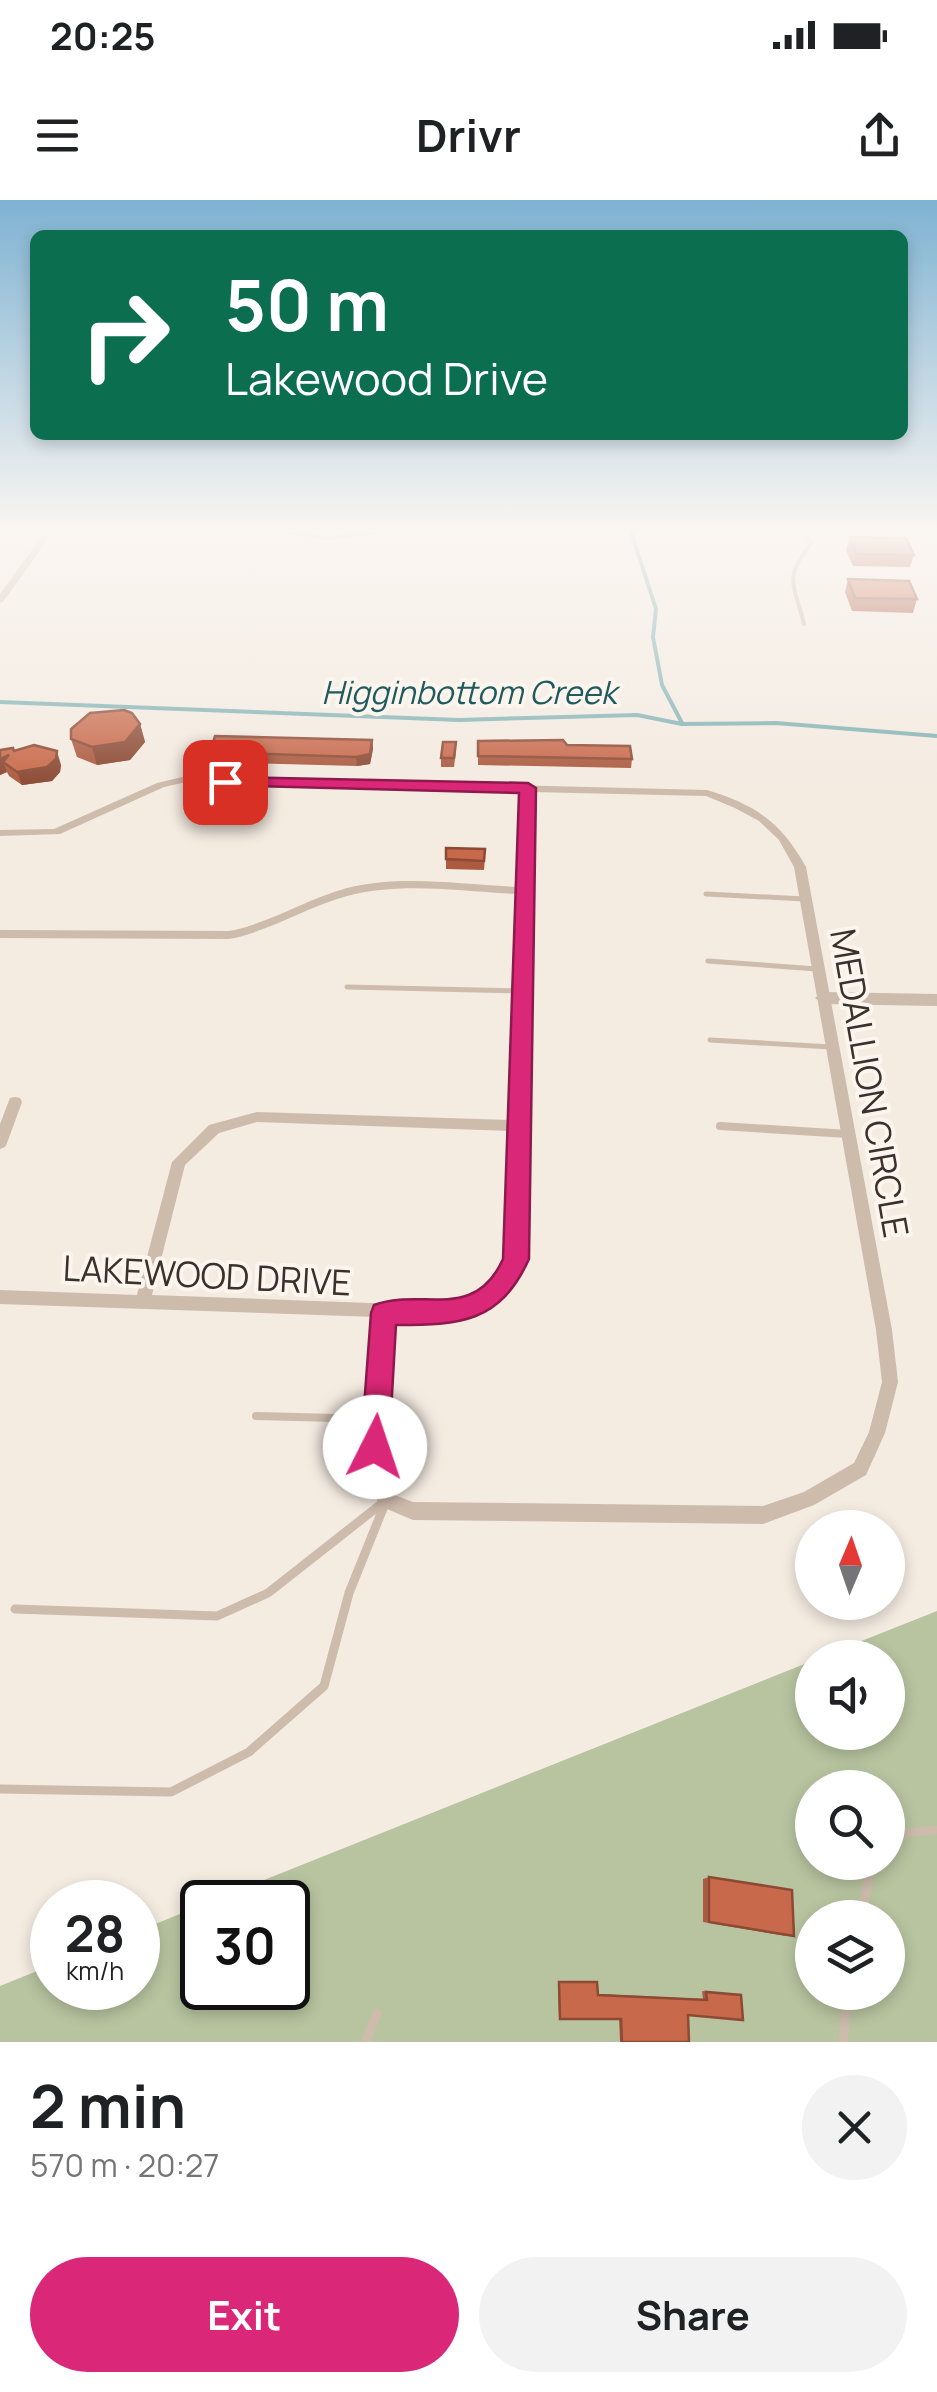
<!DOCTYPE html>
<html lang="en">
<head>
<meta charset="utf-8">
<style>
	:root { --surface:#fff; --page:#f2f2f2; --text:#202124; --muted:#757577; --accent:#db2777 }
	body { margin:0; font-family:Manrope,sans-serif; background:var(--page); color:var(--text); height:100vh; display:flex; flex-direction:column; font-size:38px; white-space:nowrap }
	* { box-sizing:border-box; margin:0 }
	p { font-size:32px; color:var(--muted) }
	.icon { flex:none; width:55px; height:55px; fill:none; stroke:currentColor; stroke-width:2; stroke-linecap:round; stroke-linejoin:round }
	.map { position:relative; height:1842px; overflow:hidden }
	.panel { display:flex; flex-direction:column; background:var(--surface); flex:1 }
	.panel>* { flex:none }
	.banner { position:absolute; left:30px; top:30px; width:878px; height:210px; border-radius:15px; box-shadow:0 5px 15px #0003; background:#0b6e4f; color:#fff; overflow:hidden }
	.needle { width:65px; rotate:2deg }
	.controls { position:absolute; left:795px; top:1310px; display:grid; gap:20px }
	.controls a { display:grid; place-items:center; width:110px; height:110px; border-radius:50%; background:var(--surface); box-shadow:0 5px 15px #0003; font-size:50px }
	.speed { position:absolute; left:30px; top:1680px; display:flex; gap:20px; font-size:50px; font-weight:700; text-align:center }
	.speed>* { display:grid; place-content:center; width:130px; height:130px; border-radius:50%; background:var(--surface); box-shadow:0 5px 15px #0003; line-height:1 }
	.speed small { font-size:25px; font-weight:400 }
	.speed .limit { border:5px solid #111; border-radius:15px; background:#fff; color:#111 }
	.pin { position:absolute; display:grid; place-items:center; width:85px; height:85px; color:#fff; margin:-42px; border-radius:20px; box-shadow:0 5px 15px #0006 }
	.me { position:absolute; width:110px; margin:-55px; rotate:4deg; stroke-linejoin:round; filter:drop-shadow(0 0 8px #0008) }
	.turn { display:flex; align-items:center; gap:35px; height:210px; padding:0 30px; font-size:45px }
	.turn .icon { width:130px; height:130px; stroke-width:2.5 }
	.turn b { display:block; font-size:70px; line-height:85px }
	.round { display:grid; place-items:center; flex:none; width:105px; height:105px; border-radius:52px; background:var(--page) }
	.summary { display:flex; align-items:center; justify-content:space-between; height:170px; padding:0 30px }
	h1 { font-size:60px; font-weight:700; line-height:75px }
	.cta { display:flex; gap:20px; margin-top:auto; padding:20px 30px }
	.cta a { flex:1; height:115px; border-radius:60px; background:var(--accent); color:#fff; font-size:40px; font-weight:700; line-height:115px; text-align:center }
	.cta a+a { background:var(--page); color:var(--text) }
	.status { display:flex; justify-content:space-between; align-items:center; height:70px; padding:0 50px; background:var(--surface); direction:ltr }
	.status svg { height:28px; fill:currentColor }
	header { display:flex; justify-content:space-between; align-items:center; height:130px; padding:0 30px; background:var(--surface); font-size:45px; font-weight:700 }
	.map>svg:first-child { display:block }
	.green { fill:#b8c4a0; fill-rule:evenodd }
	.lines { fill:none; stroke-linecap:round; stroke-linejoin:round }
	.stream { stroke:#7fb0b2; stroke-width:4 }
	.service-far3 { stroke:#cdbbac; stroke-width:4 }
	.service-far2 { stroke:#cdbbac; stroke-width:5 }
	.service-far1 { stroke:#cdbbac; stroke-width:8 }
	.service { stroke:#cdbbac; stroke-width:9 }
	.minor { fill:#cdbbac; fill-rule:evenodd }
	.tertiary { fill:#cdbbac; fill-rule:evenodd }
	.wall { fill:#ac5a40 }
	.shaded-wall { fill:#8c4a34 }
	.building { fill:#c8694b; stroke:#8c4a34; stroke-width:2.5 }
	.route { fill:#db2777; stroke:#8e194d; stroke-width:2.5 }
	.labels { text-anchor:middle; dominant-baseline:central; stroke-width:8; stroke-linejoin:round; paint-order:stroke }
	.far-water-label { font-size:32px; font-style:italic; fill:#1f5a5e; stroke:#fbf5ee }
	.street-label { font-size:35px; fill:#3b302b; stroke:#fbf5ee }
</style>
</head>
<body>
<div class="status"><b>20:25</b><svg viewBox="0 0 49 12"><path d="M0 12V9h3v3zM5 12V6h3v6zM10 12V3h3v9zM15 12V0h3v12zM26 1h20v11H26zM47 4h2v5h-2z"/></svg></div>
<header><svg class="icon" aria-label="menu" viewBox="0 0 24 24"><path d="M4 6h16M4 12h16M4 18h16"/></svg>Drivr<svg class="icon" aria-label="share" viewBox="0 0 24 24"><path d="M12 15V3M7 8l5-5 5 5M5 13v7h14v-7"/></svg></header>
<div class="map">
<svg width="937" height="1842" viewBox="0 0 937 1842">
	<rect width="100%" height="100%" fill="#f4ebe1"/>
	<!-- green -->
	<path class="green" d="M937,1411V1842H0V1786L52,1765V1788H138V1731L202,1705V1788H288V1702H209L812,1461V1532H888V1458L821,1457ZM812,1588H888V1662H812ZM812,1718H888V1792H812Z"/>
	<g class="lines">
		<!-- stream -->
		<path class="stream" d="M631,332L656,409L653,437L662,485L682,523
			M0,502L459,520L637,515L682,524L776,523L937,536"/>
		<!-- service-far3 -->
		<path class="service-far3" d="M284,332L329,338L376,332
			M804,424C794,384 783,378 811,344L807,332"/>
		<!-- service-far2 -->
		<path class="service-far2" d="M706,694L805,699
			M708,761L817,769
			M347,787L525,791
			M710,840L831,847"/>
		<!-- service-far1 -->
		<path class="service-far1" d="M720,926L848,934
			M256,1216L376,1219"/>
		<!-- service -->
		<path class="service" d="M15,1409L217,1416L268,1393L385,1301
			M0,1589L171,1592L249,1552L324,1486L349,1393L386,1301
			M888,1644L903,1633L937,1630
			M861,1718L872,1662
			M366,1842L377,1813
			M843,1842L848,1792"/>
		<!-- minor -->
		<path class="minor" d="M45,332H53L3,402L0,403V394Z
			M182,577L707,590C756,605 781,622 806,667L892,1130L898,1182L885,1233L866,1275L814,1305L763,1324L413,1320L380,1306L364,1275L376,1117L0,1104V1090L137,1095L172,962L209,925L257,912L513,920L520,694C464,692 402,681 347,696C306,707 271,731 229,739L0,738V730L229,731C271,723 306,699 347,688C403,674 464,685 520,687L523,592L182,583L164,587L60,634L0,636V630L54,629L157,583ZM533,592L706,596L735,608L759,621L779,640L794,667L876,1130L882,1182L869,1232L854,1263L804,1292L763,1306L413,1302L392,1294L382,1274L392,1118L451,1120L476,1111L503,1094L511,1082L519,1064L525,1012L531,694L534,691L531,688ZM257,922L513,931C512,969 518,1057 492,1084C481,1096 466,1101 451,1106L152,1095L185,965L219,933Z
			M15,897L20,898L22,902L7,943L5,947L0,949V924L10,898Z"/>
		<!-- tertiary -->
		<path class="tertiary" d="M823,792L937,794V806L823,804L815,798Z"/>
	</g>
	<!-- wall -->
	<path class="wall" d="M850,337L914,355L910,367L853,366L846,350Z
		M848,379L917,399L913,413L852,411L845,392Z
		M140,524L145,542L130,560L97,565L77,557L71,539Z
		M372,540L373,549L370,564L357,566L212,562L210,552Z
		M478,541L567,545L632,559L631,568L478,565Z
		M0,550L14,551L61,565L60,572L52,581L22,585L9,576L7,572L0,575Z
		M456,551L454,567H441V558Z
		M446,648L485,658L484,670L446,669Z
		M709,1677L794,1736H786L703,1722V1679Z
		M558,1782H595L598,1794L703,1799L702,1791L741,1795L688,1815L689,1842H620L619,1819L559,1818Z"/>
	<!-- shaded-wall -->
	<path class="shaded-wall" d="M140,524L145,542L130,560L97,565L92,547Z
		M372,540L373,549L370,564L357,566L356,557Z
		M57,551L61,565L60,572L52,581L22,585L17,572Z
		M9,555L3,562L7,572L0,575V559Z"/>
	<!-- building -->
	<path class="building" d="M850,337L906,338L914,355L856,354Z
		M848,379L909,381L917,399L855,398Z
		M124,510L132,513L140,524L125,542L92,547L71,539V529L90,513Z
		M215,536L372,540L370,554L356,557L210,552Z
		M563,540L567,545L630,546L632,559L478,556V541Z
		M443,542H456L454,558H441Z
		M34,545L57,551L56,559L47,567L17,572L3,562L9,555L0,559V550L13,548L14,551Z
		M446,648L485,649L484,661L446,659Z
		M709,1677L792,1690L794,1736L709,1722Z
		M559,1782H597L598,1795L707,1800L706,1792L741,1795L743,1820L688,1815L689,1842H622L621,1819H560Z"/>
	<!-- sky -->
	<linearGradient id="sky" x2="0" y2="1"><stop stop-color="#7eb2d2"/><stop offset="0.56" stop-color="#faf6f2"/><stop offset="1" stop-color="#faf6f2" stop-opacity="0"/></linearGradient>
	<rect width="937" height="589" fill="url(#sky)"/>
	<!-- route -->
	<path class="route" d="M225,577L528,583L536,588L529,1059C500,1123 460,1125 396,1125L389,1247L385,1257L375,1261L365,1257L361,1247L371,1113L374,1105C422,1087 474,1123 503,1059L519,593L219,585L217,582Z"/>
	<g class="labels">
		<!-- far-water labels -->
		<g class="far-water-label">
			<text x="469" y="492">Higginbottom Creek</text>
		</g>
		<!-- street labels -->
		<g class="street-label">
			<text transform="translate(870 883) rotate(80)">MEDALLION CIRCLE</text>
			<text transform="translate(207 1075) rotate(3)">LAKEWOOD DRIVE</text>
		</g>
	</g>
</svg>
<div class="controls">
<a><svg class="needle" viewBox="-14 -14 28 28"><path d="M0-13l5 13h-10z" fill="#e53935"/><path d="M0 13l5-13h-10z" fill="#757577"/></svg></a>
<a><svg class="icon" aria-label="sound" viewBox="0 0 24 24"><path d="M4 9h4l5-4v14l-5-4H4zM17 9q2 3 0 6"/></svg></a>
<a><svg class="icon" aria-label="search" viewBox="0 0 24 24"><circle cx="10" cy="10" r="6"/><path d="M15 15l6 6"/></svg></a>
<a><svg class="icon" aria-label="layers" viewBox="0 0 24 24"><path d="M12 4l9 5-9 5-9-5zM3 14l9 5 9-5"/></svg></a>
</div>
<div class="speed"><div>28<small>km/h</small></div><div class="limit">30</div></div>
<div class="pin" style="left:225px;top:582px;background:#d93025"><svg class="icon" aria-label="arrive" viewBox="0 0 24 24"><path d="M6 21V4h12l-3 4 3 4H6"/></svg></div>
<svg class="me" style="left:375px;top:1247px" viewBox="-20 -20 40 40"><circle r="19" fill="#fff"/><path d="M0-13L10 11 0 6-10 11z" fill="#db2777"/></svg>
<div class="banner">
<div class="turn"><svg class="icon" aria-label="right" viewBox="0 0 24 24"><path d="M7 20v-9h11M14 6l5 5-5 5"/></svg><div><b>50 m</b>Lakewood Drive</div></div>
</div>
</div>
<section class="panel">
<div class="summary"><div><h1>2 min</h1><p>570 m · 20:27</p></div><a class="round"><svg class="icon" aria-label="close" viewBox="0 0 24 24"><path d="M6 6l12 12M18 6L6 18"/></svg></a></div>
<div class="cta"><a>Exit</a><a>Share</a></div>
</section>
</body>
</html>
